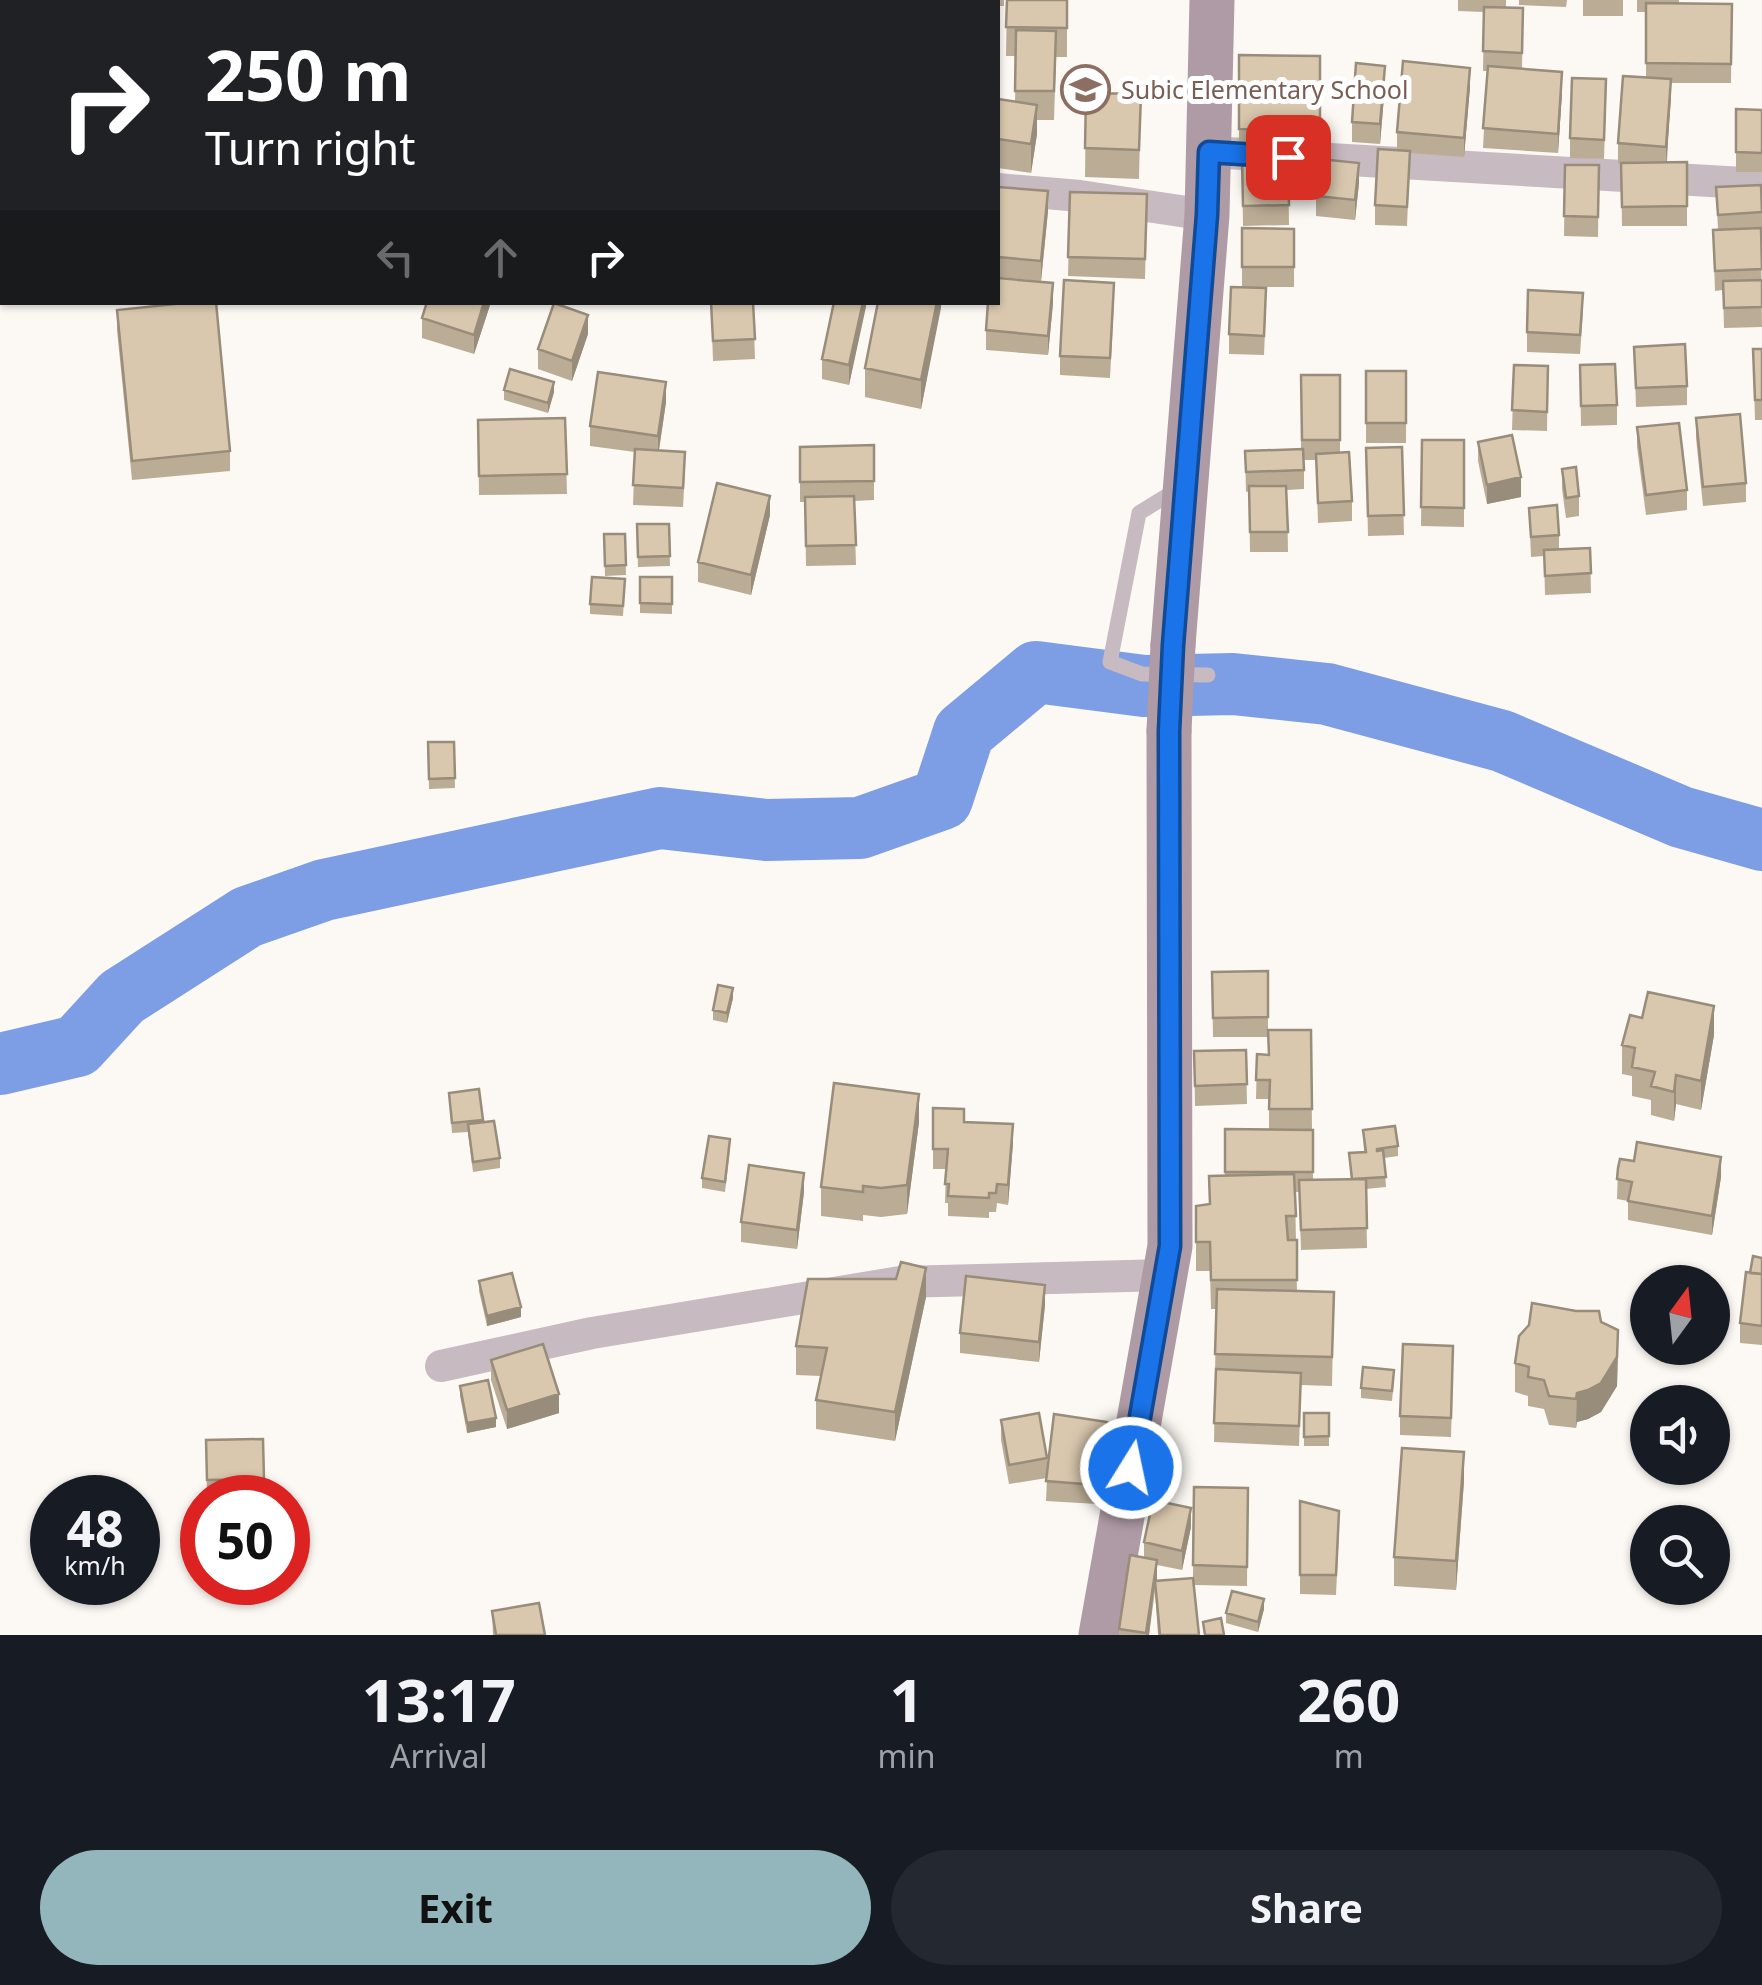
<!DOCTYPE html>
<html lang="en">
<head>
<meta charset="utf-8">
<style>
	:root { --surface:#171b24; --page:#242831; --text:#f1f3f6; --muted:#9ea1a6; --accent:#93b5bc }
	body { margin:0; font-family:"Noto Sans",sans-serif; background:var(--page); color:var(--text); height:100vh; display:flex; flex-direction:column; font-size:38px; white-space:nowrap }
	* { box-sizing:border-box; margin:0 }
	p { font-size:32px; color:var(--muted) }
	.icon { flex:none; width:55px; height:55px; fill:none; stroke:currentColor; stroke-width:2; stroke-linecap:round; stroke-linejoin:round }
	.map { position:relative; height:1635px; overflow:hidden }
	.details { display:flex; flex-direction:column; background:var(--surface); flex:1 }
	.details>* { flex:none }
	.guide { position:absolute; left:0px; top:0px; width:1000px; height:305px; box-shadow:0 2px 8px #0004; background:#202124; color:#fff; overflow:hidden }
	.needle { width:65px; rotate:15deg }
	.tools { position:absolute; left:1630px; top:1265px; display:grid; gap:20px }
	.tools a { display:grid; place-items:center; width:100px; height:100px; border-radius:50%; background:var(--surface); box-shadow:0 2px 8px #0004; font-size:50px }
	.speed { position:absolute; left:30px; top:1475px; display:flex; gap:20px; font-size:50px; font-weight:700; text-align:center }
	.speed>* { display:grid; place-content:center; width:130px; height:130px; border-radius:50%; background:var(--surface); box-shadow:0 2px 8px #0004; line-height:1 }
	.speed small { font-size:25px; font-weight:400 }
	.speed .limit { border:15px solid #d22; background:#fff; color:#111 }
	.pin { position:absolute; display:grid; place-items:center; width:85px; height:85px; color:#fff; margin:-42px; border-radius:20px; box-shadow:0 5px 15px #0006 }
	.me { position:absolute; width:110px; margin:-55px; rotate:10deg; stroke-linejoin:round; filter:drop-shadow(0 0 8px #0008) }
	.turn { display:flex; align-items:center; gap:35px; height:210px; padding:0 40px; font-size:45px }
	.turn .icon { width:130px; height:130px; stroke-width:2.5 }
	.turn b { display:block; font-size:70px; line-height:85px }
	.lanes { display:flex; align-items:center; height:95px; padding:0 40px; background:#0003; justify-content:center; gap:50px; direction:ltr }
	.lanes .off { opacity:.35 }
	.eta { display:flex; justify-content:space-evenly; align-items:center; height:170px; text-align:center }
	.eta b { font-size:60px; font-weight:700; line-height:70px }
	.action { display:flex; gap:20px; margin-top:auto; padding:20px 40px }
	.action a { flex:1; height:115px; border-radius:60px; background:var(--accent); color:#111; font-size:40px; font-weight:700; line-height:115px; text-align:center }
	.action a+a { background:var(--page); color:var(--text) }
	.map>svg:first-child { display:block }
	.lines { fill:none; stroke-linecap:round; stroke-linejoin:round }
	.river { stroke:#7d9de4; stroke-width:62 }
	.service { stroke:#c8bac1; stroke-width:15 }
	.minor { stroke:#c8bac1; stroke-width:32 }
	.secondary { stroke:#af9ba5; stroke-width:45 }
	.secondary-bridge { stroke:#af9ba5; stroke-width:45 }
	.wall { fill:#bbac96 }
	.shaded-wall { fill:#988c7a }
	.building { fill:#d9c8ae; stroke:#988c7a; stroke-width:2.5 }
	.route-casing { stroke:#114b97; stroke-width:25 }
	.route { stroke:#1a73e8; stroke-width:18 }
	.labels { text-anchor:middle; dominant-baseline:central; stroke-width:10; stroke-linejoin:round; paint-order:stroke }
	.education-label { font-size:25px; fill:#785e54; stroke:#fff; text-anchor:start }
</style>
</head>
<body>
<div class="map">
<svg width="1762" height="1635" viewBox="0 0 1762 1635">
	<rect width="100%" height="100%" fill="#fcf9f4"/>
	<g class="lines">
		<!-- river -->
		<path class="river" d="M0,1064L77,1046L122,997L247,917L324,890L660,818L766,830L860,828L942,799L964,732L1036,672L1144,686L1233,684L1327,694L1502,741L1681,817L1762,840"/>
		<!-- service -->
		<path class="service" d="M1178,489L1139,513L1110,662L1142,674L1208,675"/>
		<!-- minor -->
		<path class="minor" d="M1209,152L1762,184
			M998,189L1080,196L1207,215
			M441,1366L592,1333L900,1282L1165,1275"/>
		<!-- secondary -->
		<path class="secondary" d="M1173,645L1207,215L1212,0
			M1101,1635L1170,1246L1169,731"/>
		<!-- secondary-bridge -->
		<path class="secondary-bridge" d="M1169,731L1173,645"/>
	</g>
	<!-- wall -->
	<path class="wall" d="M731,0H802V2H732Z
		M923,0H1004V6H998V2H923Z
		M1007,0H1067V57H1056L1054,120H1037V134L1031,173L998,168V99L1015,102L1016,56H1006Z
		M1458,0H1506V8H1523L1522,69L1562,92L1558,153L1483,148L1487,71H1483L1484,12L1458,11Z
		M1519,0H1567L1566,7L1519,5Z
		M1583,0H1623V16H1583Z
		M1637,0H1679V4H1732L1731,83H1671L1667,162H1687V226H1622L1621,163H1618V143L1646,78V12H1637Z
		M1239,55L1320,56V149H1239Z
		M1385,85L1380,144L1352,142V122Z
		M1470,87L1464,157L1410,153L1407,226L1375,225V205L1397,150V132Z
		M1086,93L1141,94L1139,179L1085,177Z
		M1606,99L1604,159L1570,158V138Z
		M1736,109L1762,110V172H1736Z
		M1288,156L1289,225L1243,226L1242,158Z
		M1565,165H1599L1598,237L1564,236Z
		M1359,183L1355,220L1316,216V196Z
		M998,187L1048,211L1041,281L998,277Z
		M1716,187L1762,198V232H1761L1762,327L1724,328L1723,290L1715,291L1713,230H1718Z
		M1070,192L1147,194L1145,279L1068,276Z
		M1242,228L1294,229V287H1242Z
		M427,302H491L474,354L422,338V318Z
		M708,302H753L755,359L713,361L711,304Z
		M866,302L849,385L822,379V359Z
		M941,302L921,409L865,397V368Z
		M1053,303L1048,355L986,350V330Z
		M1114,303L1110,378L1060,375V356Z
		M1266,308L1264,355L1229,354V334Z
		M117,310L230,451V471L132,480L117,330Z
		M1583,312L1580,354L1527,352V332Z
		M588,334L572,381L538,369V349Z
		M1634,347L1687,386V405L1636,407Z
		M1753,349H1762V420H1755Z
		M1514,365L1548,366L1547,431L1512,430Z
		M1580,365L1617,405V425L1581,426Z
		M1366,371H1406V443H1366Z
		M1301,375H1340V453L1352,501V521L1318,523L1316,460H1304V489L1287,490L1288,552H1250L1249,491L1246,492L1245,451L1301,449Z
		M504,390L554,392L548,413L504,400Z
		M666,402L659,450L685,471L683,507L633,505L635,452L590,446V426Z
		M565,418L567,494L479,495L478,420Z
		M1696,418L1746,483V502L1703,506L1696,438Z
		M1637,427L1687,490V510L1646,515L1637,447Z
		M1422,440H1464V527L1421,526Z
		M1478,442L1521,497L1487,504L1478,461Z
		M874,445V500L854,501L856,565L806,566L805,502H800V447Z
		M1402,447L1404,535L1368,536L1366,448Z
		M1562,469L1579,496V516L1566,518L1562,489Z
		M1529,508L1559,535V550L1590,548L1591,593L1545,595L1544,556L1531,557Z
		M770,515L751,595L698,582V562Z
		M637,524H669L670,566L638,567Z
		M604,534H625L626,575L605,576Z
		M640,577H672V614L640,613Z
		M625,579L623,616L590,614V604Z
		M428,742H454L455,788L429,789Z
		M1268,971V1037H1213L1212,972Z
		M733,998L727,1023L713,1020V1010Z
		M1311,1030L1312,1129H1269V1099H1256L1257,1054L1269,1055Z
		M1714,1035L1701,1110L1676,1104L1674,1121L1651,1115V1100L1632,1096V1076L1622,1074V1045Z
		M1246,1050L1247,1104L1195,1106L1194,1051Z
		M479,1089L483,1123L500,1158V1168L473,1172L468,1132L452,1133L449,1093Z
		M933,1108L1013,1143L1008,1205L997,1203L996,1212H989V1218L948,1216V1203H945L946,1169H933Z
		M919,1122L907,1214L881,1217L863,1215V1221L821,1216V1187Z
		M1225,1129L1313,1130V1180L1351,1179L1349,1153L1364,1152L1363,1130L1398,1146V1156L1384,1158L1386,1187L1366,1189L1367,1248L1301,1250L1299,1192H1295L1297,1291L1334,1292L1332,1386L1301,1385L1299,1446L1214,1442L1216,1309H1211L1210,1271H1196V1206L1209,1204V1176H1225Z
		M730,1149L725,1192L702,1188V1178Z
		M1634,1161L1721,1177L1712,1235L1628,1220V1201L1617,1199L1618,1168Z
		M804,1192L797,1249L741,1242V1222Z
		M1762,1258V1345L1740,1343V1323L1750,1273Z
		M479,1281L521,1317L487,1326L479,1291Z
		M926,1297L895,1441L816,1429V1400L821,1376L796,1375V1346Z
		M1045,1305L1039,1362L960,1353V1333Z
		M1601,1322L1618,1359L1617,1386L1601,1412L1588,1419L1577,1422L1576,1428L1549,1425L1544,1409L1528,1406V1396L1515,1392V1363Z
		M491,1360L559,1413L507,1429L491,1380Z
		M1453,1366L1451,1437L1400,1435V1416Z
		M1394,1380L1392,1401L1361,1398V1388Z
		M460,1386L496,1427L467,1433L460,1396Z
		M1304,1413H1329V1446H1304Z
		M1001,1420L1047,1458V1473L1107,1442L1097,1504L1046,1501L1047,1478L1009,1484L1001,1440Z
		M263,1439L264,1498H207L206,1440Z
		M1464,1481L1456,1590L1394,1586V1557Z
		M1194,1487L1248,1488L1247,1586L1194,1585L1199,1635H1158L1155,1591L1149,1635H1119V1629L1144,1558V1542L1191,1527L1182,1570L1157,1565V1581L1193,1578Z
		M1300,1501L1339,1531L1336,1595L1300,1594Z
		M1264,1609L1258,1632L1226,1623V1613Z
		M492,1611L545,1635H493Z"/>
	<!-- shaded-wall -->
	<path class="shaded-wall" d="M1385,66V85L1380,144V124Z
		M1470,68V87L1464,157V138Z
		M1562,72V92L1558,153V134Z
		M1671,79V99L1666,167V147Z
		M1037,105V134L1031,173V144Z
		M1359,163V183L1355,220V200Z
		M1048,191V211L1041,281V261Z
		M1053,283V303L1048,355V336Z
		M484,302H491L474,354V335Z
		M863,302H866V307L849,385V365Z
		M937,302H941V308L921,409V380Z
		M588,315V334L572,381V361Z
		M554,382V392L548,413V403Z
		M666,382V402L658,456V436Z
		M1521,477V497L1487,504V485Z
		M770,496V515L751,595V575Z
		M733,988V998L727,1023V1013Z
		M1714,1006V1035L1701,1110V1081Z
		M1676,1075V1104L1674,1121V1092Z
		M919,1094V1122L907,1214V1185Z
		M1013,1124V1143L1008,1205V1185Z
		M1721,1157V1177L1712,1235V1216Z
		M804,1173V1192L797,1249V1230Z
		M926,1268V1297L895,1441V1412Z
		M1045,1285V1305L1039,1362V1342Z
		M521,1307V1317L487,1326V1316Z
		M1618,1330L1617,1386L1601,1412L1588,1419L1577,1422L1576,1428L1577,1393Z
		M559,1394V1413L507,1429V1410Z
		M496,1418V1427L467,1433V1423Z
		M1107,1422V1442L1097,1504V1485Z
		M1464,1452V1481L1456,1590V1561Z
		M1191,1508V1527L1182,1570V1551Z
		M1157,1560V1579L1156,1587L1155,1581L1149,1635H1146Z
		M1264,1599V1609L1258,1632V1622Z"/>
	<!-- building -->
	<path class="building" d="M44,0H104V2H44Z
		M352,0H412V2H328Z
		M923,0H992V2H923Z
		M1007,0H1067V28L1006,27Z
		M1646,3L1732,4L1731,64L1646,63Z
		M1484,7L1523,8L1522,53L1483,51Z
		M1016,30L1056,31L1054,91H1015Z
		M1239,55L1320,56V130L1239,129Z
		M1403,61L1470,68L1464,138L1397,132Z
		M1356,63L1385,66L1380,124L1352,122Z
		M1488,66L1562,72L1558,134L1483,128Z
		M1623,76L1671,79L1666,147L1618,143Z
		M1572,78L1606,79L1604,140L1570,138Z
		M1086,93L1141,94L1139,150L1085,148Z
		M998,99L1037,105L1031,144L998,139Z
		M1736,109L1762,110V153L1736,152Z
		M1378,149L1410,151L1407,207L1375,205Z
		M1288,156L1289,205L1243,206L1242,158Z
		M1320,159L1359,163L1355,200L1316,196Z
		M1687,162V206L1622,207L1621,163Z
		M1565,165H1599L1598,217L1564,216Z
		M1761,185L1762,212L1718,215L1716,187Z
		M998,187L1048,191L1041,261L998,257Z
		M1070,192L1147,194L1145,259L1068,257Z
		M1242,228L1294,229V267H1242Z
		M1761,228L1762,269L1715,271L1713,230Z
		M998,278L1053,283L1048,336L986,330L988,302H998Z
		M1064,280L1114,283L1110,358L1060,356Z
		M1762,280V307L1724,308L1723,281Z
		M1231,287L1266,288L1264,336L1229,334Z
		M1528,290L1583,293L1580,335L1527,332Z
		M194,302H216L230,451L132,461L117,310Z
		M427,302H484L474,335L422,318Z
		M711,302H753L755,339L713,341Z
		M834,302H863L849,365L822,359Z
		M878,302H937L921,380L865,368Z
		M554,303L588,315L572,361L538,349Z
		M1685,344L1687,386L1636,388L1634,347Z
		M1753,349H1762V400H1755Z
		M1615,364L1617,405L1581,406L1580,365Z
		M1514,365L1548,366L1547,412L1512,410Z
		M510,369L554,382L548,403L504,390Z
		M1366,371H1406V423H1366Z
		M598,372L666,382L658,436L590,426Z
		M1301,375H1340V440H1302Z
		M1740,414L1746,483L1703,487L1696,418Z
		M565,418L567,474L479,476L478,420Z
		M1679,423L1687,490L1646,495L1637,427Z
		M1512,435L1521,477L1487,485L1478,442Z
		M1422,440H1464V508L1421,507Z
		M874,445V481L800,482V447Z
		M1402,447L1404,515L1368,516L1366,448Z
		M635,449L685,452L683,488L633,485Z
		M1303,449L1304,470L1246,472L1245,451Z
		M1349,452L1352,501L1318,503L1316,454Z
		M1576,467L1579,496L1566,498L1562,469Z
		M717,483L770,496L751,575L698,562Z
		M1249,486H1286L1288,532H1250Z
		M854,496L856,545L806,546L805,497Z
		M1557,505L1559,535L1531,537L1529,508Z
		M637,524H669L670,556L638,557Z
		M604,534H625L626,565L605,566Z
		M1590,548L1591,573L1545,576L1544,550Z
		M592,577L625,579L623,606L590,604Z
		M640,577H672V604L640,603Z
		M428,742H454L455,778L429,779Z
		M1268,971V1017L1213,1018L1212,972Z
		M718,985L733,988L727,1013L713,1010Z
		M1648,992L1714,1006L1701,1081L1676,1075L1674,1092L1651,1086L1655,1072L1632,1067L1635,1048L1622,1045L1630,1015L1642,1018Z
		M1268,1030H1311L1312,1109H1269L1270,1080H1256L1257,1054L1269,1055Z
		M1246,1050L1247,1084L1195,1086L1194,1051Z
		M834,1083L919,1094L907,1185L881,1188L863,1186V1192L821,1187Z
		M479,1089L483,1120L452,1123L449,1093Z
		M933,1108L964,1109V1122L1013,1124L1008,1185L997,1184L996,1193H989V1198L948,1196L949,1184H945L948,1149H933Z
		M494,1121L500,1158L473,1162L468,1124Z
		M1395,1126L1398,1146L1377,1149V1151L1383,1150L1386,1177L1352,1179L1349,1153L1366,1152L1363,1130Z
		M1225,1129L1313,1130V1172H1225Z
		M709,1136L730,1139L725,1182L702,1178Z
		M1637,1142L1721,1157L1712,1216L1628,1201L1632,1182L1617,1179L1618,1168L1620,1159L1634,1161Z
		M749,1165L804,1173L797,1230L741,1222Z
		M1294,1174L1296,1216H1286L1288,1240H1297V1280H1211L1210,1242H1196V1206L1210,1204L1209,1176Z
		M1366,1179L1367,1228L1301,1230L1299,1180Z
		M1753,1256L1762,1258V1274L1750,1273Z
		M901,1262L926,1268L895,1412L816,1400L827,1348L796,1346L808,1279H896Z
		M1746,1272L1762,1274V1326L1740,1323Z
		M512,1273L521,1307L487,1316L479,1281Z
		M966,1276L1045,1285L1039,1342L960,1333Z
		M1217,1289L1334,1292L1332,1357L1215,1354Z
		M1532,1303L1576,1311H1599L1601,1322L1618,1330L1617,1357L1601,1383L1588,1390L1577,1393L1576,1399L1549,1396L1544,1380L1528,1377L1529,1367L1515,1363L1519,1336L1529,1325Z
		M543,1344L559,1394L507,1410L491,1360Z
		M1403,1344L1453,1346L1451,1418L1400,1416Z
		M1363,1367L1394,1370L1392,1391L1361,1388Z
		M1216,1369L1301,1373L1299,1426L1214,1423Z
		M488,1380L496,1418L467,1423L460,1386Z
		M1039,1413L1047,1458L1009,1465L1001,1420Z
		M1304,1413H1329V1436L1304,1437Z
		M1054,1414L1107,1422L1097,1485L1046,1481Z
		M263,1439L264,1479L207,1480L206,1440Z
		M1402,1448L1464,1452L1456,1561L1394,1557Z
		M1194,1487L1248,1488L1247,1567L1193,1565Z
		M1153,1500L1191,1508L1182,1551L1144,1542Z
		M1300,1501L1339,1511L1336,1575H1300Z
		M1130,1555L1157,1560L1146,1633L1119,1629Z
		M1193,1578L1199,1635H1160L1155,1581Z
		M1232,1591L1264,1599L1258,1622L1226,1613Z
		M539,1603L545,1635H496L492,1611Z
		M1221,1618L1224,1635H1205L1203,1622Z"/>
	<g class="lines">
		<defs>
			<path id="route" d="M1131,1468L1170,1246L1169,731L1173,645L1207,215L1209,152L1288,157"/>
		</defs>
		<!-- route casing -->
		<use href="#route" class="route-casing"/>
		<!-- route -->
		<use href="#route" class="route"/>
	</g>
	<!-- icons -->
	<defs>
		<symbol id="school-ring" viewBox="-11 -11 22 22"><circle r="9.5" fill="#fff" stroke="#8d6e63" stroke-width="1.5"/><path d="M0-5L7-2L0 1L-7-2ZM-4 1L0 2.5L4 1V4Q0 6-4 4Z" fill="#8d6e63"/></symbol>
	</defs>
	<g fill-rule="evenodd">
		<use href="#school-ring" x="1058" y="62" width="55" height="55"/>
	</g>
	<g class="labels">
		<!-- education labels -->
		<g class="education-label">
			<text x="1121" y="89">Subic Elementary School</text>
		</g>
	</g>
</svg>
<div class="tools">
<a><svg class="needle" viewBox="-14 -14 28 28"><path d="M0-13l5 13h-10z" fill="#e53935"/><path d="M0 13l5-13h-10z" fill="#9ea1a6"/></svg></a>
<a><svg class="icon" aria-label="sound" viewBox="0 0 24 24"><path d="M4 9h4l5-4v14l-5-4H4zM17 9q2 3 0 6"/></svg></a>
<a><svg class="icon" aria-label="search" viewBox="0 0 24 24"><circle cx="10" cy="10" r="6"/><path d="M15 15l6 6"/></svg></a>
</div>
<div class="speed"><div>48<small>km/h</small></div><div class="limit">50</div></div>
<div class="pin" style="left:1288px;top:157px;background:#d93025"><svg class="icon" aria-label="arrive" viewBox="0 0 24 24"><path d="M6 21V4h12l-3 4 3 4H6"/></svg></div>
<svg class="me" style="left:1131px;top:1468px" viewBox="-20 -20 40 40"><circle r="17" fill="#1a73e8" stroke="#fff" stroke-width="3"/><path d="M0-11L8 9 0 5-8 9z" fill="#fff"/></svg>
<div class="guide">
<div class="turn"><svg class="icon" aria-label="right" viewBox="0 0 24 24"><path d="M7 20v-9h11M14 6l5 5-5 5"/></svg><div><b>250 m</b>Turn right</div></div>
<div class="lanes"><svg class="icon off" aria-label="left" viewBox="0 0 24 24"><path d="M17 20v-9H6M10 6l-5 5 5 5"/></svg><svg class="icon off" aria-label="ahead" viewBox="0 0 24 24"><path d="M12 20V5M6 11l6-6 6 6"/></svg><svg class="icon" aria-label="right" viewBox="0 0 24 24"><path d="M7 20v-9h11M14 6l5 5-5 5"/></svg></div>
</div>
</div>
<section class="details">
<div class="eta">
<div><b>13:17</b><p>Arrival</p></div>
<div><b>1</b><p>min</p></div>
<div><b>260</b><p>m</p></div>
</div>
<div class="action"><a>Exit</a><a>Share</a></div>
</section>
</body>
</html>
